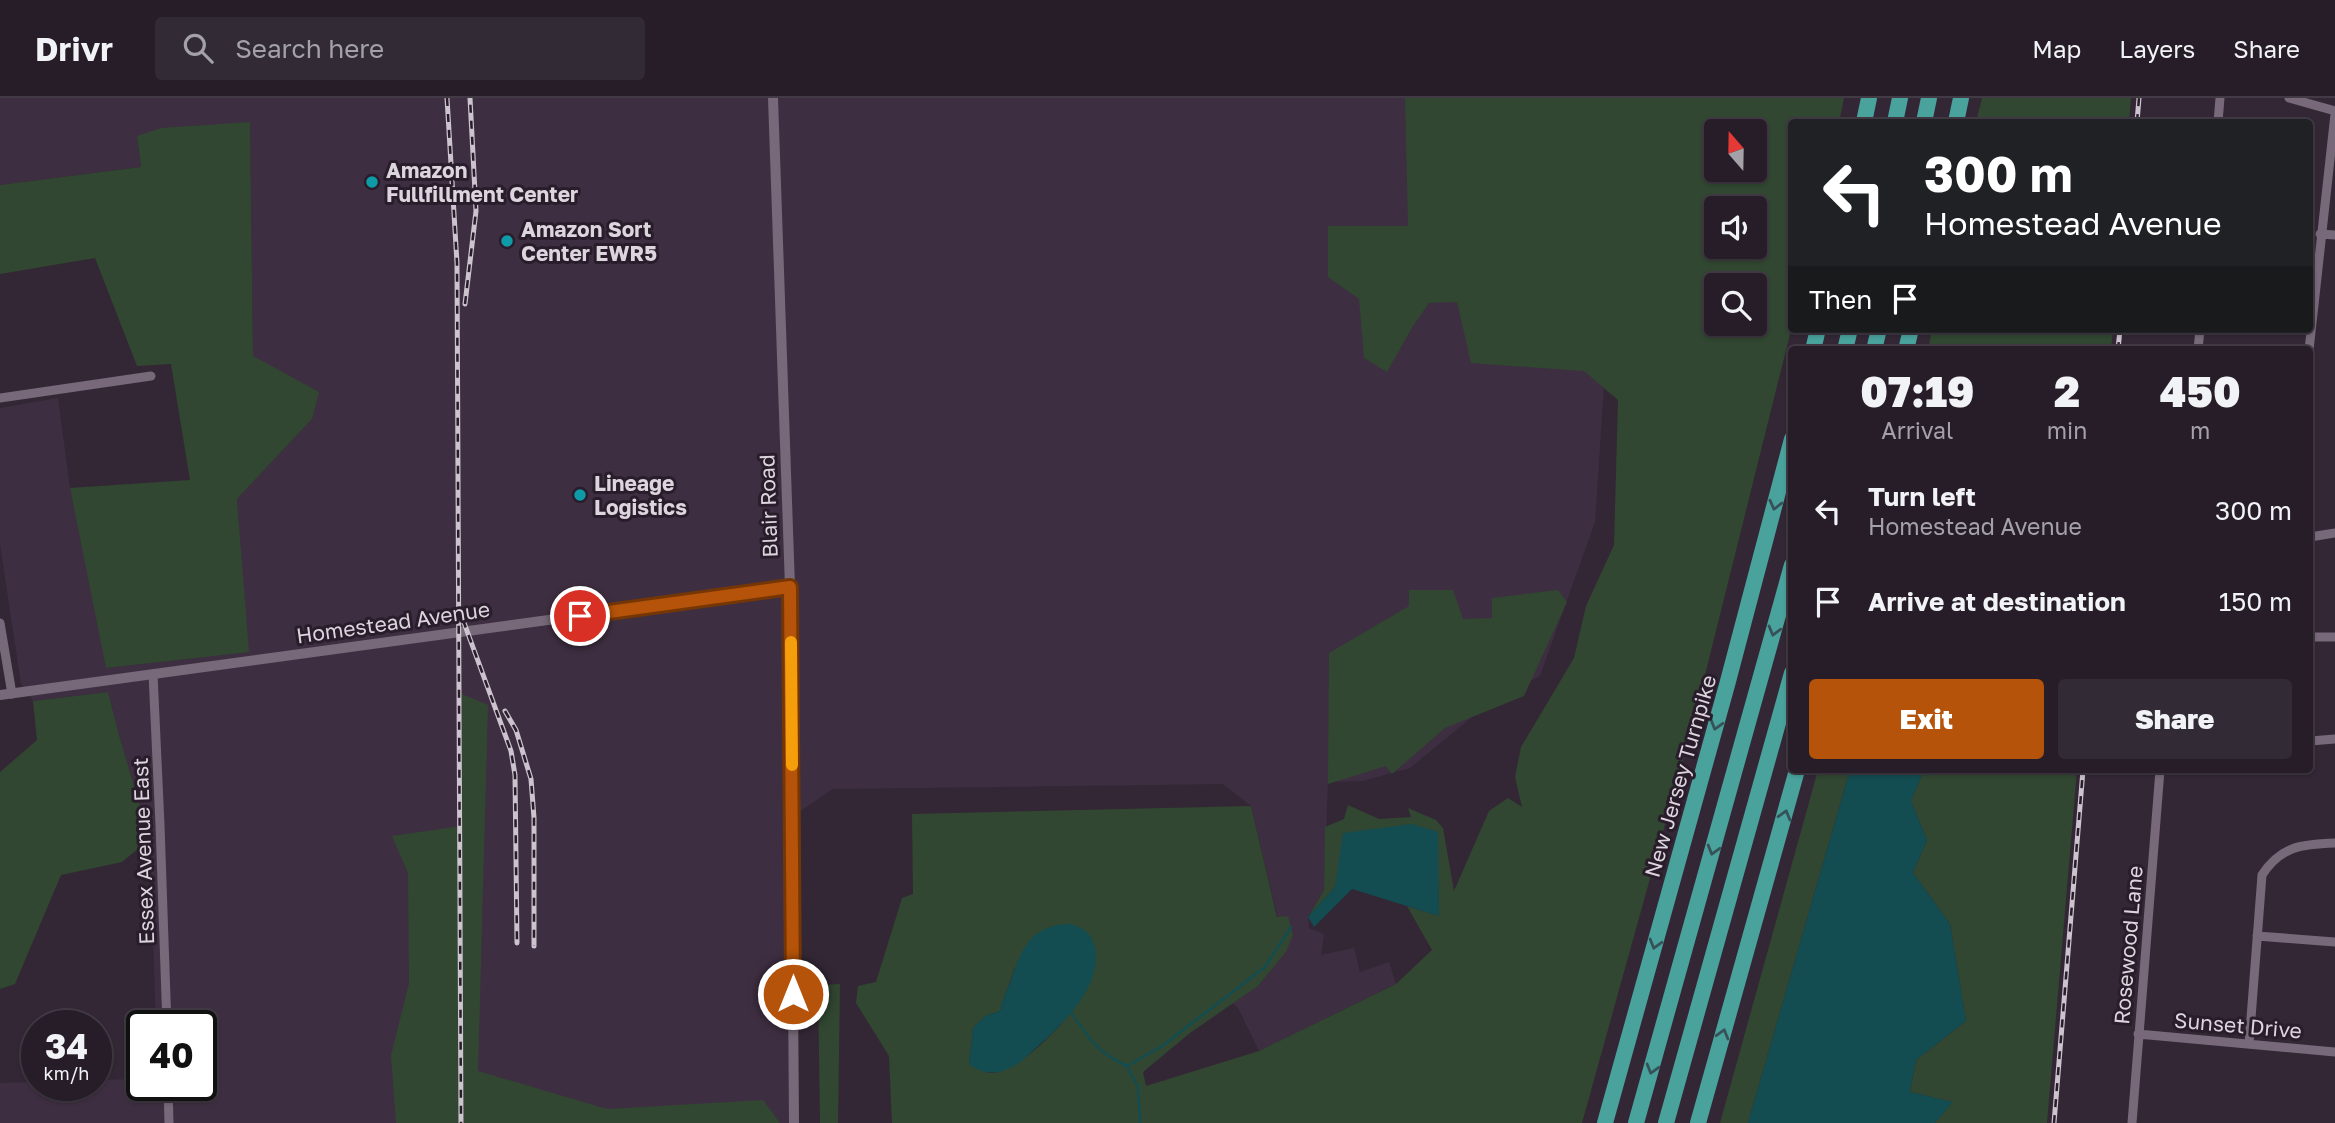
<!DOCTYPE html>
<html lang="en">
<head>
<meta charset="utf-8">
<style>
	:root { --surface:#261d28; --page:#322a34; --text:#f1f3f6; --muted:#a4a2a8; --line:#423b45; --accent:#b45309 }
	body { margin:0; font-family:"Golos Text",sans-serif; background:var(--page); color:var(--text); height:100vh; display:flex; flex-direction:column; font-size:26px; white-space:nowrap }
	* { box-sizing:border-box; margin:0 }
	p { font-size:23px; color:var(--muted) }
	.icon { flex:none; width:38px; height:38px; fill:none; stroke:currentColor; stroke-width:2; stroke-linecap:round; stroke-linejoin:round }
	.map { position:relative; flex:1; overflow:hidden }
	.drawer { position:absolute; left:1788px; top:248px; width:525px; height:427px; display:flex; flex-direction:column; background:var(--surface); border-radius:7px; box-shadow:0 2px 5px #0004,0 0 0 2px var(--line) }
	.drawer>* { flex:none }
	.top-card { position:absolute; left:1788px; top:21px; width:525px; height:214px; border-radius:7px; box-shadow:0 2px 5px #0004,0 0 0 2px var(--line); background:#202124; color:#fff; overflow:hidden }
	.needle { width:46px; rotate:340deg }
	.tools { position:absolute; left:1704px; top:21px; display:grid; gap:14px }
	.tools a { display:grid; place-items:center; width:63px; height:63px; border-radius:7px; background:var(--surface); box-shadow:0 2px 5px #0004,0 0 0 2px var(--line); font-size:35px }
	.speed { position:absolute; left:21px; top:912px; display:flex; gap:14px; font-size:35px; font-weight:700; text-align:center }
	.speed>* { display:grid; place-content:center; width:91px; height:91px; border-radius:50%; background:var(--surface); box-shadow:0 2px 5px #0004,0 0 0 2px var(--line); line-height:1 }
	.speed small { font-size:18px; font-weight:400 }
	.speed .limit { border:4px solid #111; border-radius:10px; background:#fff; color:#111 }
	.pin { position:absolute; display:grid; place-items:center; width:60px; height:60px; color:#fff; margin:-30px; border:4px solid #fff; border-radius:50%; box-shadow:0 2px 7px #0007 }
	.me { position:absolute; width:77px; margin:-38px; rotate:0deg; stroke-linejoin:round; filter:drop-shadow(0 0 5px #0008) }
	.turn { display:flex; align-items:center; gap:24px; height:147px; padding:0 21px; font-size:32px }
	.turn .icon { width:91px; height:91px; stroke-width:2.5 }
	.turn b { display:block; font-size:49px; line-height:60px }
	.then { display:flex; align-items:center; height:66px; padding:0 21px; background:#0003; gap:14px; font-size:26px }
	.eta { display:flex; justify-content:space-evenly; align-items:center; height:119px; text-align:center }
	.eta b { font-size:42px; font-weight:800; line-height:49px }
	.cta { display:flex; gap:14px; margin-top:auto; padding:14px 21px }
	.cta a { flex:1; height:80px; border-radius:7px; background:var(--accent); color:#fff; font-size:28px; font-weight:800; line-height:80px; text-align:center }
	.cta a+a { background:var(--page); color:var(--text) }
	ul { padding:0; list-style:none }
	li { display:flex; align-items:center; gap:21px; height:91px; padding:0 21px }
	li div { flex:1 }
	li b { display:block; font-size:26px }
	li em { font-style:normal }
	header { display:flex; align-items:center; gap:42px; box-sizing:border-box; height:98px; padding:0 35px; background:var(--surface); border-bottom:2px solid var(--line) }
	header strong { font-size:33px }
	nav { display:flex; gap:38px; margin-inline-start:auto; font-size:24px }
	.search { width:490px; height:63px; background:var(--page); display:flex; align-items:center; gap:18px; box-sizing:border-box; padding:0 24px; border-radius:7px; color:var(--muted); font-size:26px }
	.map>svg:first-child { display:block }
	.built { fill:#3e2e41 }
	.green { fill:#314731; fill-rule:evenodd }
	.water { fill:#134d51 }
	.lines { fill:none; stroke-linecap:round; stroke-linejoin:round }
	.stream { stroke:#134d51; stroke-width:2.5 }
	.minor { stroke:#776979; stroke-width:9 }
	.tertiary { stroke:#776979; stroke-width:10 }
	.motorway { stroke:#49a29c; stroke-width:16 }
	.rail-casing { stroke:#cbc3cd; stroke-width:5 }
	.rail { stroke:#291d2b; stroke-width:2.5; stroke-dasharray:8; stroke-linecap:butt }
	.oneway { stroke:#365258 }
	.route-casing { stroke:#753606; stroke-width:18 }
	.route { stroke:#b45309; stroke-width:12 }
	.slow { stroke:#f59e0b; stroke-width:12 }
	.culture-dot { fill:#0f9aa8; stroke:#291d2b; stroke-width:2.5 }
	.labels { text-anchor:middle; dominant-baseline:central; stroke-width:6; stroke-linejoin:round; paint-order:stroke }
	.poi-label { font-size:21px; font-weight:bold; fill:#dcd5de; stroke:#291d2b; text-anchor:start }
	.street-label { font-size:21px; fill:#dcd5de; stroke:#291d2b }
</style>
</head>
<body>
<header>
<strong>Drivr</strong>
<div class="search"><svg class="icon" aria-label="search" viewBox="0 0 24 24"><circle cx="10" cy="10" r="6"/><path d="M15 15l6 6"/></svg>Search here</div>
<nav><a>Map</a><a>Layers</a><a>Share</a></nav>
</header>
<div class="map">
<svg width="2335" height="1025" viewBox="0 0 2335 1025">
	<rect width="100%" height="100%" fill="#332735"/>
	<!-- built -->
	<path class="built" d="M0,0H1623L1595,424L1540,578L1496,599L1410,670L1363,683L1328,684L1324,792L1308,818L1309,830L1324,836L1321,857L1354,850L1360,874L1389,864L1396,886L1259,953L1238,910L1233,905L1258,888L1286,854L1251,708L1223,686L833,691L796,716V1025H0V985L37,984V987H96V982L142,981V987H201V928L156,927L150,741L119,637L108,594L33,603L21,586L0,446V310L58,300L70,390L107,570L248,553L237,401L312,321L253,258L250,24L137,39L141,69L0,87Z"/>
	<!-- green -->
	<path class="green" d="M1405,0H1844L1839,24H1792V228L1691,633L1582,1025H892L889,958L856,905L858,888L876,884L902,800L913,796L912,716L1251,708L1277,819L1288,818L1293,837L1286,854L1258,888L1190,935L1143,974L1146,988L1259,953L1396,886L1432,852L1407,808L1439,818L1437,734L1335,789L1308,819L1324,792L1325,729L1344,721L1348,707L1379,721L1411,719L1408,710L1436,722L1443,730L1454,793L1489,713L1508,700L1522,709L1515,679L1521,649L1574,560L1586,508L1614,447L1618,302L1584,273L1471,265L1457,204L1429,205L1413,228L1387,274L1364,260L1359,201L1328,179V128H1408ZM1717,33H1755V72H1717ZM1717,110H1755V149H1717ZM1717,187H1755V226H1717ZM1015,869L1071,914C1056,934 1015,976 990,975C983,974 976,969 969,966L973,930L985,918L1000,913C1004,896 1011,884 1015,869Z
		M1982,0H2131L2129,24H1976Z
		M250,24L253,258L319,294L312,321L237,401L249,554L106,570L70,390L190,382L171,266L137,268L95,160L0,176V87L141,69L137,38L161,30Z
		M1932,231H2113L2111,252H1928Z
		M1409,492H1453L1463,521L1492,520V500L1558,492L1567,504L1524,598L1445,630L1392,676L1386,668L1328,686L1329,555L1409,508Z
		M108,594L119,637L150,741L122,764L61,777L15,886L0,891V674L37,642L33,603Z
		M462,596L488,607L478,973L607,1011L763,1002L780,1025H396L391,957L409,885L408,775L392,738L461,728Z
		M1818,672H1850L1748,1025H1720Z
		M1924,672H2077L2047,1025H1935L1952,1004L1910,994L1916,962L1966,923L1950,826L1913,775L1927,742L1911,703Z
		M840,886L838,1025H820L818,887Z"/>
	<!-- water -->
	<path class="water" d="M1850,672H1924L1911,703L1927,742L1913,775L1950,826L1966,923L1916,962L1910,994L1953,1004L1935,1025H1748Z
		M1412,726L1438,734L1439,818L1352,791L1314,829L1308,819L1335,789L1343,735Z
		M1070,826C1082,829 1090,834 1094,846C1106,885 1062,927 1036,950C1028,957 1020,966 1010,970C997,977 981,976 969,966L973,930L985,918L1000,913C1003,898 1009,889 1013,876C1024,845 1035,827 1070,826Z"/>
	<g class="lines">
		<!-- stream -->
		<path class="stream" d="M1071,914C1089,941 1097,954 1127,968L1162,948L1265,869L1291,829
			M1127,968L1138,989L1140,1025"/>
		<!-- minor -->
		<path class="minor" d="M2289,0L2335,13
			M2218,24L2220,0
			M2320,136L2335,137
			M2198,252L2200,231
			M2309,252L2335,16
			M0,300L151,278
			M2310,439L2335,435
			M0,525L12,596
			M2310,539H2335
			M153,576L160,727L167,928
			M2310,643L2335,641
			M2257,838L2335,844
			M2138,936L2335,954
			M2249,946L2262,777C2281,748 2302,746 2335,745
			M168,987L169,1025
			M2132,1025L2160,672"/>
		<!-- tertiary -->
		<path class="tertiary" d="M773,0L790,489L794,1025
			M0,597L790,489"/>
		<!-- motorway -->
		<path class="motorway" d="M1864,24L1869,0
			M1895,24L1900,0
			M1924,24L1929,0
			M1956,24L1961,0
			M1813,252L1818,231
			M1845,252L1850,231
			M1874,252L1879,231
			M1906,252L1911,231
			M1605,1025L1727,587L1792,341
			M1636,1025L1792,467
			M1666,1025L1792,575
			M1698,1025L1797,672"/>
		<defs>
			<path id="rail" d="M447,0L457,165L461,1025
				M2137,24L2139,0
				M465,206L476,113L470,0
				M2118,252L2120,231
				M463,522L511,653L515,677L517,845
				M505,613L516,632L531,681L534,720V848
				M2054,1025L2083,672"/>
		</defs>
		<!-- rail casing -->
		<use href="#rail" class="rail-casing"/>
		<!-- rail -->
		<use href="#rail" class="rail"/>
	</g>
	<!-- one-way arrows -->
	<defs><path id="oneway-chevron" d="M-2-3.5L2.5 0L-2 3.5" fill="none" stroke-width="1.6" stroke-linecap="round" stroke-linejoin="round" transform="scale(1.75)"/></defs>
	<g class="oneway">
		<use href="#oneway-chevron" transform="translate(1775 407) rotate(104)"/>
		<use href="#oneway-chevron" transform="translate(1774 533) rotate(105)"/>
		<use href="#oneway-chevron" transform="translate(1716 627) rotate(106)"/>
		<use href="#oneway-chevron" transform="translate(1785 717) rotate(-74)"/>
		<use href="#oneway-chevron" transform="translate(1713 752) rotate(106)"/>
		<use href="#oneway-chevron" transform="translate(1655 846) rotate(106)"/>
		<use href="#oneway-chevron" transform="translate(1723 936) rotate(-74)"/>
		<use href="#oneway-chevron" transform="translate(1652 971) rotate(106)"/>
	</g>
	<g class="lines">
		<defs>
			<path id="route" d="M580,518L790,489L793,896"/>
		</defs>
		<!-- route casing -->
		<use href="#route" class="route-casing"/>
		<!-- route -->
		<use href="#route" class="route"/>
		<!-- slow -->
		<path class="slow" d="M791,544L792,667"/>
	</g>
	<!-- markers -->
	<g class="culture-dot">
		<circle cx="372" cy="84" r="7"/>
		<circle cx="507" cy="143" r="7"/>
		<circle cx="580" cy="397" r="7"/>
	</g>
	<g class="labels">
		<!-- poi labels -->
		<g class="poi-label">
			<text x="386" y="72">Amazon<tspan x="386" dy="24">Fullfillment Center</tspan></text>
			<text x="521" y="131">Amazon Sort<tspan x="521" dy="24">Center EWR5</tspan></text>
			<text x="594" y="385">Lineage<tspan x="594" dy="24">Logistics</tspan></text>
		</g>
		<!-- street labels -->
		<g class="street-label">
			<text transform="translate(768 408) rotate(-92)">Blair Road</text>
			<text transform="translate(393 524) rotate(-8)">Homestead Avenue</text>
			<text transform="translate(1680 678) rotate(-74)">New Jersey Turnpike</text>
			<text transform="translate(143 753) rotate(-92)">Essex Avenue East</text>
			<text transform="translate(2128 847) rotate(-85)">Rosewood Lane</text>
			<text transform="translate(2238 927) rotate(5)">Sunset Drive</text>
		</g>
	</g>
</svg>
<div class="tools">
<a><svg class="needle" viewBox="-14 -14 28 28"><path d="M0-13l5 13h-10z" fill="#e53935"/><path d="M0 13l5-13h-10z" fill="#a4a2a8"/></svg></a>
<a><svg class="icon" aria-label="sound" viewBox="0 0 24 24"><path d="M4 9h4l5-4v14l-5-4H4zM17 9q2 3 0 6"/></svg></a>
<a><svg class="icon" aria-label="search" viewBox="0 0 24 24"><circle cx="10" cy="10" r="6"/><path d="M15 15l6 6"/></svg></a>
</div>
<div class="speed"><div>34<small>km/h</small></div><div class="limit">40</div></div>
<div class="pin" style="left:580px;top:518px;background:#d93025"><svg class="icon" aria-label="arrive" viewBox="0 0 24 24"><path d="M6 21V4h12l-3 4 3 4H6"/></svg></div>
<svg class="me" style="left:793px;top:896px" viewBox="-20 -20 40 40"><circle r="17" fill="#b45309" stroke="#fff" stroke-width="3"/><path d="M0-11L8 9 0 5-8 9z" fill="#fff"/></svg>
<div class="top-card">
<div class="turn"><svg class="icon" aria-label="left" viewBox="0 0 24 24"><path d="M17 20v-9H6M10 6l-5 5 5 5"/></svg><div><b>300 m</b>Homestead Avenue</div></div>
<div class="then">Then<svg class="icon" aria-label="arrive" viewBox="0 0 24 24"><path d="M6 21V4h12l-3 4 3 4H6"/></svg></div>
</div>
<section class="drawer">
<div class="eta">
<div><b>07:19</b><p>Arrival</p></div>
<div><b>2</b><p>min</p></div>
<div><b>450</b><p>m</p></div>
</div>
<ul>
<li><svg class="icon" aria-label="left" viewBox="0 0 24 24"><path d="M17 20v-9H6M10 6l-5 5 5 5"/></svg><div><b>Turn left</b><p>Homestead Avenue</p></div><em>300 m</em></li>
<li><svg class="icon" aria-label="arrive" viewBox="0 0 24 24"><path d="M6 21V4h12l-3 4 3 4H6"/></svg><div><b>Arrive at destination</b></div><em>150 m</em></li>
</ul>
<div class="cta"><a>Exit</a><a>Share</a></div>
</section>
</div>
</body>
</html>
